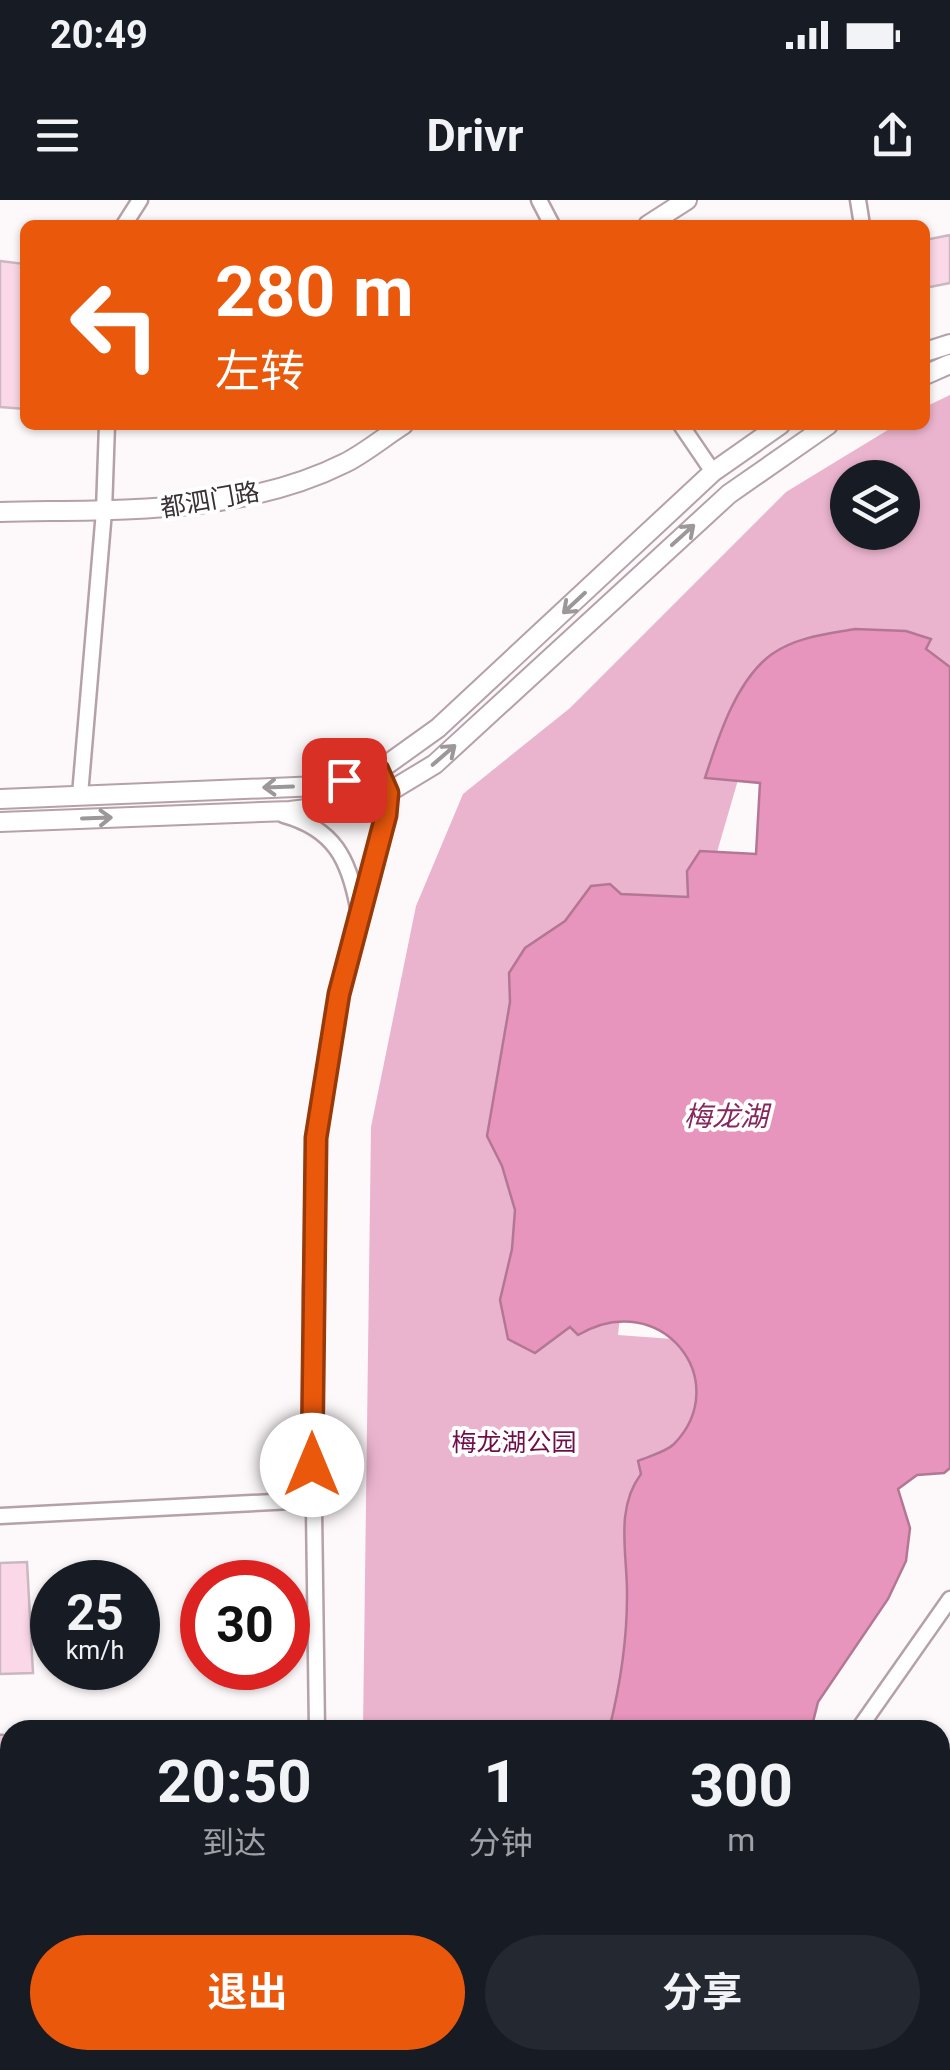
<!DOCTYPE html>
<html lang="zh">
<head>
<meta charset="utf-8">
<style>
	:root { --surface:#171b24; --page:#242831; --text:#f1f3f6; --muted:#9ea1a6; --accent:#ea580c }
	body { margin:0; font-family:Roboto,"Noto Sans SC",sans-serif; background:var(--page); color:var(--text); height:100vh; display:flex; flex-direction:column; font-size:38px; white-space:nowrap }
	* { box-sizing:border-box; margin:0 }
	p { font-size:32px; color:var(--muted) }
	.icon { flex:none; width:55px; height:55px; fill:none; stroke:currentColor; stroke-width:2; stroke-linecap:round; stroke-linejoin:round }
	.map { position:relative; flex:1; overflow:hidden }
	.sheet { position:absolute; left:0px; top:1520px; width:950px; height:350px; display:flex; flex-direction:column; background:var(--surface); border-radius:30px 30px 0 0; box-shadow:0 2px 8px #0004 }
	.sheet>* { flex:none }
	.guide { position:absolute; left:20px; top:20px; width:910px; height:210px; border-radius:15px; box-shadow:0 2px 8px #0004; background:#ea580c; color:#fff; overflow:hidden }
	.controls { position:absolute; left:830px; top:260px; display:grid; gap:20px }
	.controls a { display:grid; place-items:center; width:90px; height:90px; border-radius:50%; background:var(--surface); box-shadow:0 2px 8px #0004; font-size:50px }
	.speed { position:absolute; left:30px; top:1360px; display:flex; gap:20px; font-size:50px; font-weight:700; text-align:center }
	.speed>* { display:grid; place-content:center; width:130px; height:130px; border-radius:50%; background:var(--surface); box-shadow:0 2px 8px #0004; line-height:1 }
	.speed small { font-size:25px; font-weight:400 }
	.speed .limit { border:15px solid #d22; background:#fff; color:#111 }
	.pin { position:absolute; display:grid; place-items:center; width:85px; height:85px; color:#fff; margin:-42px; border-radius:20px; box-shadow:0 5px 15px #0006 }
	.me { position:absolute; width:110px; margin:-55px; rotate:0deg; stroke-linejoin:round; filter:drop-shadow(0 0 8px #0008) }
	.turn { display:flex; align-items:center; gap:35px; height:210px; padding:0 30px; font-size:45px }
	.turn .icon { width:130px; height:130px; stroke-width:2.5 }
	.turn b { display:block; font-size:70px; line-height:85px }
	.eta { display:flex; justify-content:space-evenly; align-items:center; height:170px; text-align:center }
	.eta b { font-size:60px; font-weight:700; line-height:70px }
	.primary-button { display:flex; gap:20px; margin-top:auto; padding:20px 30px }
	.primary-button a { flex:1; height:115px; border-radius:60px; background:var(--accent); color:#fff; font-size:40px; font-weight:700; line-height:115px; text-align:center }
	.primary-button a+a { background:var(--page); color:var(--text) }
	.status { display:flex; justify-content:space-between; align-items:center; height:70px; padding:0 50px; background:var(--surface); direction:ltr }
	.status svg { height:28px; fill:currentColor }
	header { display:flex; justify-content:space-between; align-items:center; height:130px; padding:0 30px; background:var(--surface); font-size:45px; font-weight:700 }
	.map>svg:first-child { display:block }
	.green { fill:#ebb4ce; fill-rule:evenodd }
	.water { fill:#e795bd; stroke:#b37794; stroke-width:2.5 }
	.building { fill:#fbd8e8; stroke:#cbb7c0; stroke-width:2.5 }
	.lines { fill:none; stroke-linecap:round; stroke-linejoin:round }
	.minor-casing { stroke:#b5a1aa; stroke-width:19 }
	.tertiary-casing { stroke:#b5a1aa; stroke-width:22 }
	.secondary-casing { stroke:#b5a1aa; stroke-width:25 }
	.minor { stroke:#fff; stroke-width:14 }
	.tertiary { stroke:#fff; stroke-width:18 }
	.secondary { stroke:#f8d2e6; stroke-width:20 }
	.rail-casing { stroke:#9a9396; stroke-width:9 }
	.rail { stroke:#fff; stroke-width:5; stroke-dasharray:15; stroke-linecap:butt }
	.oneway { stroke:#9c989a }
	.route-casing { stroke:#983908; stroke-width:25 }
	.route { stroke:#ea580c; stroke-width:18 }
	.labels { text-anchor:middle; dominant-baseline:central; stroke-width:8; stroke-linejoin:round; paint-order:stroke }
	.street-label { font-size:25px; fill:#393135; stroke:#fff }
	.park-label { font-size:25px; fill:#6f0f4a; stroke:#fff }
	.water-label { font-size:28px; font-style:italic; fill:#86275e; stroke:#fff }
</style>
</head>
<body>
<div class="status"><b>20:49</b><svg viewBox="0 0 49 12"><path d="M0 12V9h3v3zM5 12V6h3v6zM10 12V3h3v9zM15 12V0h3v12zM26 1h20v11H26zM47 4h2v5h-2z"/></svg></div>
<header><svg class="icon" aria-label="menu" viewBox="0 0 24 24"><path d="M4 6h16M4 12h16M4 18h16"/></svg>Drivr<svg class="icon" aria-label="share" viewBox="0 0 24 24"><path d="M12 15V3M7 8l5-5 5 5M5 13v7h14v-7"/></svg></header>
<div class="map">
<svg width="950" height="1870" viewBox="0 0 950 1870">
	<rect width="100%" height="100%" fill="#fdf8fa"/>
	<!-- green -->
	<path class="green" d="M950,195V468L931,453L824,452L761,501L699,714L631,1014L618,1135L686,1140L713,1181L632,1530H363L371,927L416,706L463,594L570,508L786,292L896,225H925V207ZM848,278H902V332H848Z
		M0,1751L10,1753V1860H940V1856L950,1857V1870H0Z"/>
	<!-- water -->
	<path class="water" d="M855,429L906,431L931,439L926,449L950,467V1268L944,1273L917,1275L898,1289L910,1328L906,1361L888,1399L818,1502L811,1530H609C620,1486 627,1443 627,1397C628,1356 614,1310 641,1274L638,1261C649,1256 666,1252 674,1244C735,1181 661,1086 578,1135L570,1127L535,1153L508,1139L500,1100L512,1049L515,1010L502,966L487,936L510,802L509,773L525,748L565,721L591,686L610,684L621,694L688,697L687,671L700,651L756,654L760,583L705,578C718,538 736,480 772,454C796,437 827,434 855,429Z
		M559,1860H690L687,1870H558Z"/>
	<!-- building -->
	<path class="building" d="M950,35V83L925,88V40Z
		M0,61L25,64V209L0,207Z
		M27,1362L33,1473L0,1474V1363Z"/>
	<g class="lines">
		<defs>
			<path id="minor" d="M539,0L552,25
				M858,0L862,25
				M124,25L140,0
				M681,225L713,272
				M80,595L104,311L107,225
				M284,615C334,629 349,659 358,708
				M0,1316L312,1300
				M317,1530L311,1090L316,938L339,794L386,615L387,593L378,571
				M858,1530L950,1399
				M701,1870L705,1860"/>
			<path id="tertiary" d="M648,25L687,0
				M925,152L950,144
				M925,175L950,164
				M0,312C115,309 239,316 345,263C365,253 384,237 403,225
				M0,599L319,586L378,571L438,528L713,272L780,225
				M0,622L290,611L341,605L387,593L435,564L729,294L828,225"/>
			<path id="secondary" d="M0,1546L10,1547
				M0,1560L10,1561
				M940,1644L950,1645"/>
		</defs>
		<!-- minor casing -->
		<use href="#minor" class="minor-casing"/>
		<!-- tertiary casing -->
		<use href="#tertiary" class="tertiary-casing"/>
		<!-- secondary casing -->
		<use href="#secondary" class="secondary-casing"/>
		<!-- minor -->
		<use href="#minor" class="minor"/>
		<!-- tertiary -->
		<use href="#tertiary" class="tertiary"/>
		<!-- secondary -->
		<use href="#secondary" class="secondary"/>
		<defs>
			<path id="rail" d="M0,1722L10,1723
				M940,1826H950"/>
		</defs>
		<!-- rail casing -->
		<use href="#rail" class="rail-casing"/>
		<!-- rail -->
		<use href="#rail" class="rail"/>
	</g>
	<!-- one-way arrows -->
	<defs><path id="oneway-shaft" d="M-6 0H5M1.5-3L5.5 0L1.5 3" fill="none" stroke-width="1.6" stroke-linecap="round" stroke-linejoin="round" transform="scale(2.5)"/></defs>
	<g class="oneway">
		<use href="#oneway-shaft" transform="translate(683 335) rotate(-42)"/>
		<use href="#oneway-shaft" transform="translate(574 403) rotate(137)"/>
		<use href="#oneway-shaft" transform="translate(444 555) rotate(-41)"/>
		<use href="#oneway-shaft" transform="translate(278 587) rotate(178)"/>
		<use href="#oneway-shaft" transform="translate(97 618) rotate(-2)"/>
	</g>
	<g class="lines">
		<defs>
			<path id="route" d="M312,1265L316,938L339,794L386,615L388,593L378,570L344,580"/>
		</defs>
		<!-- route casing -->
		<use href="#route" class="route-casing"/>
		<!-- route -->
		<use href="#route" class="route"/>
	</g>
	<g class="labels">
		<!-- street labels -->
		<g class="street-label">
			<text transform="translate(210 300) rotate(-10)">都泗门路</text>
		</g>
		<!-- park labels -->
		<g class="park-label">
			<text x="514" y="1242">梅龙湖公园</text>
		</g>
		<!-- water labels -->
		<g class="water-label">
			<text x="726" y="916">梅龙湖</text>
		</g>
	</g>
</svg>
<div class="controls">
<a><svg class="icon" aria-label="layers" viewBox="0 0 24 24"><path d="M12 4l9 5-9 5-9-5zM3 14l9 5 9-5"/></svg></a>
</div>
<div class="speed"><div>25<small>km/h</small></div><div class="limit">30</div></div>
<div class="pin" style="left:344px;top:580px;background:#d93025"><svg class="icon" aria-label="arrive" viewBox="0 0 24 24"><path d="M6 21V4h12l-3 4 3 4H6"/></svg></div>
<svg class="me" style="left:312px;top:1265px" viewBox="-20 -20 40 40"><circle r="19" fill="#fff"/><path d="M0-13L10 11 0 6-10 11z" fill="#ea580c"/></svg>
<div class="guide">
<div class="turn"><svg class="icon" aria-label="left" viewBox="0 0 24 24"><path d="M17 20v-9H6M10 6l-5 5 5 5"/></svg><div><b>280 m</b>左转</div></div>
</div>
<section class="sheet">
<div class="eta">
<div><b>20:50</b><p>到达</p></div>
<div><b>1</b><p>分钟</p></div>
<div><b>300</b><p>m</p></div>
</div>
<div class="primary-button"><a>退出</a><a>分享</a></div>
</section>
</div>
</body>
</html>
